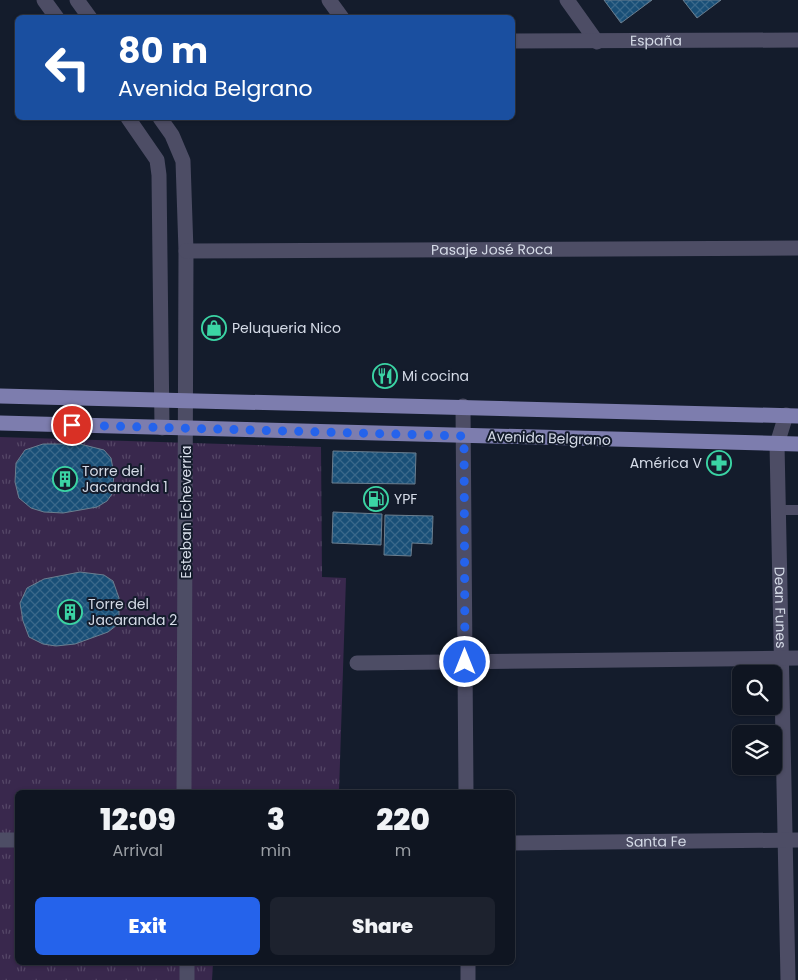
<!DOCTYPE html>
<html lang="en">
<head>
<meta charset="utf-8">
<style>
	:root { --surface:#0f1521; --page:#1d222e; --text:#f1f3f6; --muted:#9b9fa5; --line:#2f343f; --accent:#2563eb }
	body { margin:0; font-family:Poppins,sans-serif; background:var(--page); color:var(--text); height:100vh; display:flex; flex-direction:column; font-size:19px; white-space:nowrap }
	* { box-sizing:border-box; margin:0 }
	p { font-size:16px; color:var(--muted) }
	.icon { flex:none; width:28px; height:28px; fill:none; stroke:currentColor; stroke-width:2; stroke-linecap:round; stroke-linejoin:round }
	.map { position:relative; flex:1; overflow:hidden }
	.sheet { position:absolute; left:15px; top:790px; width:500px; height:175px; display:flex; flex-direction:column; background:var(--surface); border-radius:8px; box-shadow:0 1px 4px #0004,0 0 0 1px var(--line) }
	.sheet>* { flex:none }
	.banner { position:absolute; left:15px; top:15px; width:500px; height:105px; border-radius:8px; box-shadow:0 1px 4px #0004,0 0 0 1px var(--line); background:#1a4fa0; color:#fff; overflow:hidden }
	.controls { position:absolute; left:732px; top:665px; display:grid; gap:10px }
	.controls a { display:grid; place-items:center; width:50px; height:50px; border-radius:8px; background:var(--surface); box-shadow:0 1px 4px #0004,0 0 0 1px var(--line); font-size:25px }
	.pin { position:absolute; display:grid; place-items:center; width:42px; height:42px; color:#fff; margin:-21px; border:2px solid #fff; border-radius:50%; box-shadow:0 1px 5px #0007 }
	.me { position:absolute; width:55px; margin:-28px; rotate:0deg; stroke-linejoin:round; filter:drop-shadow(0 0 4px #0008) }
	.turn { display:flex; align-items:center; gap:18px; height:105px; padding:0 20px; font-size:22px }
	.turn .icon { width:65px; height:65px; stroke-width:2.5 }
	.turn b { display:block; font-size:35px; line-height:42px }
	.eta { display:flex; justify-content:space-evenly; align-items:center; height:85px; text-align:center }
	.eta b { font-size:30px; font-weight:800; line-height:35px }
	.button { display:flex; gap:10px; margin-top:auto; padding:10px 20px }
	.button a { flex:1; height:58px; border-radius:8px; background:var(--accent); color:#fff; font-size:20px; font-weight:800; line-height:58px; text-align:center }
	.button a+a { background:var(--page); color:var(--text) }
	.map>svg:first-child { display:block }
	.grass { fill:url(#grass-tufts) }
	.building { fill:url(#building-cross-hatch); stroke:#6b7e8f }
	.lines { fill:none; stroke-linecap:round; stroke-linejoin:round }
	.lane { stroke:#4d4d65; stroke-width:10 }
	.street { stroke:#4d4d65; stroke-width:15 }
	.primary { stroke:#7d7dae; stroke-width:15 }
	.route { stroke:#2563eb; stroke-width:9; stroke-dasharray:0 16.2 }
	.labels { text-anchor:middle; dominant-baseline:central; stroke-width:4; stroke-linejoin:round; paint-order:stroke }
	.street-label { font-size:14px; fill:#d5dbe7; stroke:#141c2c }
	.poi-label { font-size:14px; fill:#d5dbe7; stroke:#141c2c; text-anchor:start }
</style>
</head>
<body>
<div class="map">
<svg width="798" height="980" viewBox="0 0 798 980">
	<defs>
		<pattern id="grass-tufts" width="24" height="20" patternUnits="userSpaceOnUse" patternTransform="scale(1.25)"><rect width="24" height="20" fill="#39284d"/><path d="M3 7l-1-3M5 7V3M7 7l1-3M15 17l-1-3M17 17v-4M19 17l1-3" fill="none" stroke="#554767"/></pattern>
		<pattern id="building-cross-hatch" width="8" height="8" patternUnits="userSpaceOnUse" patternTransform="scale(1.25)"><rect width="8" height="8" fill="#194f77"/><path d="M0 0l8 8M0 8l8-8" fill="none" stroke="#3a688a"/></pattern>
	</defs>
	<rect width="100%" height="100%" fill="#141c2c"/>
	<!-- grass -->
	<path class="grass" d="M0,437L321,447L322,577L346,578L339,792H18V962L213,963L212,980H0Z"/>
	<!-- building -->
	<path class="building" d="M604,0H652L621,23Z
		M683,0H721L697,18Z
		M43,444H80L104,450L111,458L114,475L112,494L107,501L97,507L63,513L44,512L31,508L19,498L15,482L16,463L25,450Z
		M333,451L416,453L415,484L332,483Z
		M333,512L382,514L381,545L332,543Z
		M385,515L433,516L432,544L412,543L411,556L384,555Z
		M80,572L104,575L113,581L119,598V616L117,625L108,632L75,644L56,646L43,644L29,637L23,621L20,603L27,588L44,579Z"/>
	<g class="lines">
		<!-- lane -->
		<path class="lane" d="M778,510H798"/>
		<!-- street -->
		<g class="street">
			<path d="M44,0L57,18"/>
			<path d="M77,0L90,18"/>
			<path d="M329,0L342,18"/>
			<path d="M567,0L597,42"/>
			<path id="s1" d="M512,41L798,40"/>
			<path d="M128,118L157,160L159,175L162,428"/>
			<path d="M160,118L172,135L183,161L186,251L184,792"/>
			<path id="s2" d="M186,251L798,248"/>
			<path d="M463,406L466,792"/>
			<path id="s3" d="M786,415L777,444L788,980"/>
			<path d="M357,663L798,658"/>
			<path d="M0,840H18"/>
			<path id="s4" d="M512,843L798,840"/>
			<path d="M187,962V980"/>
			<path d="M468,962V980"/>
		</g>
		<!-- primary -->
		<path class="primary" d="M0,396L798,416
			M0,423L798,444"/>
	</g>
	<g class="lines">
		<!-- route -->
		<path class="route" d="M72,425L464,436L465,662"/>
	</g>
	<!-- icons -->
	<defs>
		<symbol id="shop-ring" viewBox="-11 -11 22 22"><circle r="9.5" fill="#141c2c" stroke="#3bd4a4" stroke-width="1.5"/><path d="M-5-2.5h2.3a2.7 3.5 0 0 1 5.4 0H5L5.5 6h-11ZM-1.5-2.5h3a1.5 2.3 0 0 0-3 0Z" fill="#3bd4a4"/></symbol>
		<symbol id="restaurant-ring" viewBox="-11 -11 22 22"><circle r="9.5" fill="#141c2c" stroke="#3bd4a4" stroke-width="1.5"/><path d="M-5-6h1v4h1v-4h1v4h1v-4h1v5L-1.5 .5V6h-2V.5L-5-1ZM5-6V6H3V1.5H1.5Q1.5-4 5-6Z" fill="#3bd4a4"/></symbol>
		<symbol id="pharmacy-ring" viewBox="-11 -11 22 22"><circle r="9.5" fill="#141c2c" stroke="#3bd4a4" stroke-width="1.5"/><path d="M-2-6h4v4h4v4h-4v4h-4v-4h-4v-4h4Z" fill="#3bd4a4"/></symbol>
		<symbol id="building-ring" viewBox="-11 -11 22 22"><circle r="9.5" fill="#141c2c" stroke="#3bd4a4" stroke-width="1.5"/><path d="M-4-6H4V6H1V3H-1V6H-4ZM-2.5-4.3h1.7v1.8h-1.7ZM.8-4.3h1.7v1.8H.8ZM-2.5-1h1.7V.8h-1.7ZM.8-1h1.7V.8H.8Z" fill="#3bd4a4"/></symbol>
		<symbol id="fuel-ring" viewBox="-11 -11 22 22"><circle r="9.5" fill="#141c2c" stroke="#3bd4a4" stroke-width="1.5"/><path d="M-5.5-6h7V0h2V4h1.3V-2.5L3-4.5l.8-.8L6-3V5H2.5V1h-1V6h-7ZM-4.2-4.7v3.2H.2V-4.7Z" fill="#3bd4a4"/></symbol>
	</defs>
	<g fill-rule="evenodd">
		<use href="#shop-ring" x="200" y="314" width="28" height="28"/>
		<use href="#restaurant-ring" x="371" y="362" width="28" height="28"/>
		<use href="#pharmacy-ring" x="705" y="449" width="28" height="28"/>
		<use href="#building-ring" x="51" y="465" width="28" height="28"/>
		<use href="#fuel-ring" x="362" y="485" width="28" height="28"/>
		<use href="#building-ring" x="56" y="598" width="28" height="28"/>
	</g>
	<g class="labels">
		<!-- street labels -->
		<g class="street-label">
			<text stroke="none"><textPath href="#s1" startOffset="144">España</textPath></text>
			<text stroke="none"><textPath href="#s2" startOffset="306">Pasaje José Roca</textPath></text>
			<text transform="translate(549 438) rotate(2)">Avenida Belgrano</text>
			<text transform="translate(186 512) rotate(-90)">Esteban Echeverria</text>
			<text stroke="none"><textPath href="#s3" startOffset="194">Dean Funes</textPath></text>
			<text stroke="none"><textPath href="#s4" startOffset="144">Santa Fe</textPath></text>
		</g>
		<!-- poi labels -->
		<g class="poi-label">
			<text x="232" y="328">Peluqueria Nico</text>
			<text x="402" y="376">Mi cocina</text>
			<text x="702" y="463" text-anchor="end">América V</text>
			<text x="82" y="471">Torre del<tspan x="82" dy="16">Jacaranda 1</tspan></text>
			<text x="394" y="499">YPF</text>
			<text x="88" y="604">Torre del<tspan x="88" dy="16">Jacaranda 2</tspan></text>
		</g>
	</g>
</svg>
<div class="controls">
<a><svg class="icon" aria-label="search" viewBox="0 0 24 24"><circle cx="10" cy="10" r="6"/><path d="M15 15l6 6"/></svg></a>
<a><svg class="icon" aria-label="layers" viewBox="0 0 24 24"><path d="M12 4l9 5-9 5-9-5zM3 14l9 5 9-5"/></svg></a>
</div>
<div class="pin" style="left:72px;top:425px;background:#d93025"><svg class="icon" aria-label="arrive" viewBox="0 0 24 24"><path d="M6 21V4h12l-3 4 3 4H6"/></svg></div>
<svg class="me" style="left:465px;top:662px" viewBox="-20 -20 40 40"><circle r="17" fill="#2563eb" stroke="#fff" stroke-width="3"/><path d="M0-11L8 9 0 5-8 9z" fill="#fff"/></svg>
<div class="banner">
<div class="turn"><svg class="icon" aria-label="left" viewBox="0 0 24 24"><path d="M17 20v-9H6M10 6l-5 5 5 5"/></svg><div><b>80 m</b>Avenida Belgrano</div></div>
</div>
<section class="sheet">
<div class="eta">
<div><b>12:09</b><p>Arrival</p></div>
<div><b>3</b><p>min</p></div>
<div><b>220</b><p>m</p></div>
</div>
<div class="button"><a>Exit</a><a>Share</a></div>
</section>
</div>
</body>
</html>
